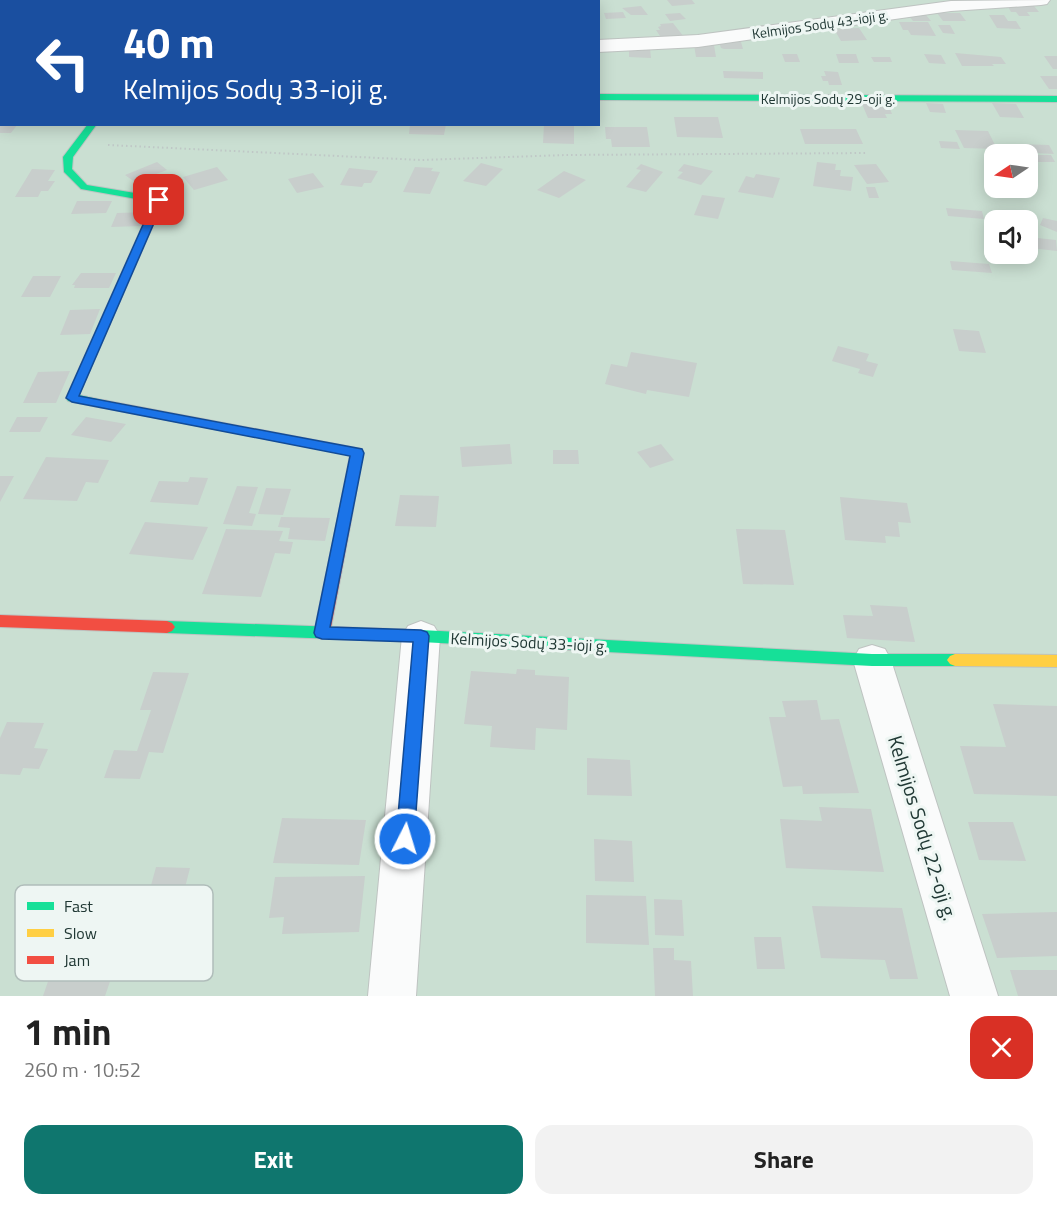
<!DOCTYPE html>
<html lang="en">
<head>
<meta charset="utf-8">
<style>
	:root { --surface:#fff; --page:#f2f2f2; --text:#222; --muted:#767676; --accent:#0f766e }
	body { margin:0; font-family:"Titillium Web",sans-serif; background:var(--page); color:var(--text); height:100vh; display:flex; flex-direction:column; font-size:22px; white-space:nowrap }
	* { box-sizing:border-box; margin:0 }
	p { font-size:20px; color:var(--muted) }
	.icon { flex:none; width:33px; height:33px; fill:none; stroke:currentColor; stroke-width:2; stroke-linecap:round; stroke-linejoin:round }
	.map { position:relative; height:996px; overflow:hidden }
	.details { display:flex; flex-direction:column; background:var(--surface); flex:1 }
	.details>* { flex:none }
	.hud { position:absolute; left:0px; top:0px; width:600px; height:126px; box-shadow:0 3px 15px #0003; background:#1a4fa0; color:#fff; overflow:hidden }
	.needle { width:39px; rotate:257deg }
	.fabs { position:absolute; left:984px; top:144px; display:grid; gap:12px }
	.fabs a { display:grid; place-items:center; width:54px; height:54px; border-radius:12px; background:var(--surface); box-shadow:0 3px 15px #0003; font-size:30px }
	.pin { position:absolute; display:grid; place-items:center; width:51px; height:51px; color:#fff; margin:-26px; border-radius:12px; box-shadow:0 3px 9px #0006 }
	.me { position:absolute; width:66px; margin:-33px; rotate:5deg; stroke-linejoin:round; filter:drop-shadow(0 0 4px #0008) }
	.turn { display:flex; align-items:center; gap:21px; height:126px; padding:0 24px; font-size:27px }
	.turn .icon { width:78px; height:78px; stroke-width:2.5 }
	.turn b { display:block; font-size:42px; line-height:51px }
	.round { display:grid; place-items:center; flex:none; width:63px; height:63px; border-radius:18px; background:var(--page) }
	.overview { display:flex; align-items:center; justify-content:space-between; height:102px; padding:0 24px }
	h1 { font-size:36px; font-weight:700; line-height:45px }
	.button { display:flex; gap:12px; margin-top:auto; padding:12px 24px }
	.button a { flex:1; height:69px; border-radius:18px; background:var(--accent); color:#fff; font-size:24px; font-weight:700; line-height:69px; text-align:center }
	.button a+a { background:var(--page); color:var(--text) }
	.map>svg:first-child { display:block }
	.green { fill:#cadfd2; fill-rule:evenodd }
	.building { fill:#c8cecc }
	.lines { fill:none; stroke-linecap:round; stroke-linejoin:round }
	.street-casing { stroke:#bec3c1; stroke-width:2 }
	.fast-casing { stroke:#bdc4c2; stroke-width:2 }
	.slow-casing { stroke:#bdc4c2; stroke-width:2 }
	.jam-casing { stroke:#bdc4c2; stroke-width:2 }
	.path { stroke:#bfc7c6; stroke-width:2; stroke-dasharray:1.5 3; stroke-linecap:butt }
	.street { fill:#fafbfb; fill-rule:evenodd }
	.fast { fill:#16e098; fill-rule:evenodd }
	.slow { fill:#ffcf43; fill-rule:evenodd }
	.jam { fill:#f24e42; fill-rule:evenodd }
	.route { fill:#1a73e8; stroke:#114b97; stroke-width:1.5 }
	.labels { text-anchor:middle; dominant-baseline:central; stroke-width:6; stroke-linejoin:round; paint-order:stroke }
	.far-street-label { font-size:14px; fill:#203834; stroke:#eef6f3 }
	.street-label { font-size:16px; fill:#203834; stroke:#eef6f3 }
	.near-street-label { font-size:20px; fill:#203834; stroke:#eef6f3 }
	.key { fill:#eef6f3; stroke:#b0bdba; stroke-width:1.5 }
	.key-label { font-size:16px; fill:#203834 }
</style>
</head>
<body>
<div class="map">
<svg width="1057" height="996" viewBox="0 0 1057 996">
	<rect width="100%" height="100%" fill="#e1e6e4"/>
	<!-- green -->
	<path class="green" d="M0,0H1057V996H0ZM2,2H598V124H2ZM994,154H1028V188H994ZM994,220H1028V254H994Z"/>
	<!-- building -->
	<path class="building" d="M667,0H692L695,4L672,6Z
		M1007,5L1034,6L1039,12H1027L1030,16H1019L1016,12H1011Z
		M641,6L648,15H631L622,8Z
		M623,12L626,18L606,19L604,13Z
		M680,13L686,19L670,21L665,14Z
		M937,13H960L966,21H943Z
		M926,15L931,21H913L909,16Z
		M989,15H1004L1008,21H1016L1021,29L997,28Z
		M899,22H928L936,36L911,35L908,30H903Z
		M673,23L684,37L662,39L656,30H660L658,27L661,26L660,24Z
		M938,25H950L955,34L943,33Z
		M859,28L867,40L841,41L834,29Z
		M719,42H741L743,49H724L721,48Z
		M694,45H714L716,57H696Z
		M629,48H650L651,58L629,57Z
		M955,53L1001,57L1006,64H992L994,66H962Z
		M782,54H797L800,62H785Z
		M836,54H856L859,63H839Z
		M924,54L941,55L946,64L929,63Z
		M1044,56H1057V69H1053Z
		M871,57H890L892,62H874Z
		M723,71L763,72V79L724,78Z
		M824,71L838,72L842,85H829L828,81H823L821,76H826Z
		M1040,76H1057V89H1049Z
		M926,103L943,104L946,113L930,112Z
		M992,103L1016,104L1024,118L1000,117Z
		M862,104H888L892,114H885L887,118H868Z
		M674,117H718L723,138L677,137Z
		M410,124H446L444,135L409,134Z
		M544,124H574V144L543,143Z
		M0,125H17L11,133H0Z
		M605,127H647L650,147H612L611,139H606Z
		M800,129H856L863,144H805Z
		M955,130L988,131L997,149L964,148Z
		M939,141L957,142L960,149L941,148Z
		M1012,144L1049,145L1054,154L1016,152Z
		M1030,155H1051L1055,162H1034Z
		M157,162L167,170L148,177L152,180L139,185L125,175Z
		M817,162L836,164L835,170H841L840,176L853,177L851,191L813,186Z
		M481,163L503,169L486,186L463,181Z
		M641,164L663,172L646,192L626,187L641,170L636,169Z
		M684,164L713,171L701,185L677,178L683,172L678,171Z
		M876,164L889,182L867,184L854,165Z
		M217,167L228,180L194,190L183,177Z
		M415,167L433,168L431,171L440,172L430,194L403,192Z
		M349,168L378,171L371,183H364L362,187L340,185Z
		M32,169L55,170L48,181H55L48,191H41L38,197H15Z
		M564,171L586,180L559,198L537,190Z
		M313,173L324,187L297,193L288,179Z
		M756,174L780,178L773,198L738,192L746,176L754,178Z
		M161,180H176L173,190H158Z
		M866,187H875L879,198H869Z
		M702,195L725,198L718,219L694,215Z
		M77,201H112L106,213L71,214Z
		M946,208L982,211L984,219L948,216Z
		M147,212L141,226L111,227L117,213Z
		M1043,218L1057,221V232L1040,225Z
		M1028,237L1056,240L1057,251L1030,248Z
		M989,248L994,249V254H1016L1018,258L991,256Z
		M950,261L989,264L992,273L952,270Z
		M81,273H116L109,288H74L75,285H72Z
		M33,276H61L50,297H21Z
		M100,309L90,334L60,335L70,310Z
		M953,329L979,331L986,353L959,351Z
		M838,346L869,354L866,361L878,364L873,377L858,373L860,369L832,361Z
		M631,352L697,363L689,397L647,390L646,394L605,384L611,364L627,367Z
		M70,371L56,403H23L38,372Z
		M17,417H48L40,432H9Z
		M86,417L126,424L111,442L71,435Z
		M510,444L512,464L462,467L460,447Z
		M661,444L674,460L650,468L637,452Z
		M553,450H578L579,464H553Z
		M46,457L109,460L98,483L86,482L77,501L23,499Z
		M0,476H14L0,502Z
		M190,477L208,478L198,505L150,502L159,481L188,482Z
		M237,486L258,487L249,513L256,514L252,526L223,524Z
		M266,488L291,489L283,515L258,514Z
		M400,495L439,496L436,527L395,526Z
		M840,497L907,503L911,523L898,522L900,537L885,536L886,543L845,540Z
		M281,517L330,518L325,541L288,539L290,528L278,527Z
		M145,522L208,527L193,560L129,554Z
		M226,529L283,531L279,541L293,542L290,554L275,553L261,597L202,594Z
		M736,529L785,530L794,585L743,584Z
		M870,605L907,607L915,642L847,638L843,615L873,616Z
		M517,669L535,670V675L569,677L567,730L536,728L535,750L490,747L492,726L464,724L471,671L516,674Z
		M153,672L189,673L163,753L149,752L140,779L104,778L114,750L137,751L151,710H140Z
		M817,700L821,720L839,719L859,793L803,794L802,786L783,787L769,717H786L782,701Z
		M993,704L1057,706V796L974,794L960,746L1006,747Z
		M7,722L44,723L34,748L48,749L39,769L23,768L20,775L0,774V738Z
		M587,758L630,760L632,796L587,795Z
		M819,807L871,809L884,872L786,868L780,819L822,821Z
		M282,818L366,820L359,865L273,863Z
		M968,822H1013L1026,861L979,860Z
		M594,839L632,841L634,882L595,881Z
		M156,867L190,868L178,915H143Z
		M365,876L359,932L282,934L284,917L269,918L275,877Z
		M586,895L646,896L649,945L586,943Z
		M654,899L682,900L684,936L655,935Z
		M812,906L902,908L918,979H890L885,960L821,958Z
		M1057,912V956L997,958L982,914Z
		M754,937H781L785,969H757Z
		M653,948H674V960L691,961L693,996H655Z
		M54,964L115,967L105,996H43Z
		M1010,970H1057V996H1018Z"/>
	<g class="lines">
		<defs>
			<path id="street" d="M274,0H292L273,2Z
				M1050,0L1047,4L1041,5L951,11L698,47L598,52V40L698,35L951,1Z
				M0,50H2V62H0Z
				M421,621L434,626L440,636L416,996H368L402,636L408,626Z
				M872,645L885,649L891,660L998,996H950L853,660L859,649Z"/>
			<path id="fast" d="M598,94L1057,96V102L598,100Z
				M88,124H97L73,157L72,169L87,185L159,197L164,200L79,395L107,401L109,404L103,408L68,401L66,398L153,202L81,189L64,172L63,157Z
				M167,621L421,630L872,654H955L960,656L963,660L960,664L955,666H872L421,642L167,633L162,631L159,627L162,623Z"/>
			<path id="slow" d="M103,400L362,449L363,452L352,516L345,521L338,516L350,455L99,407L97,404Z
				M955,654L1057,655V667L955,666L950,664L947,660L950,656Z"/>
			<path id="jam" d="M345,511L352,516L330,633L327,637L322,639L317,637L314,633L338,516Z
				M0,615L167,621L172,623L175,627L172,631L167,633L0,627Z"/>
		</defs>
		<!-- street casing -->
		<use href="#street" class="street-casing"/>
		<!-- fast casing -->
		<use href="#fast" class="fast-casing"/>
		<!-- slow casing -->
		<use href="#slow" class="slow-casing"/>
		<!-- jam casing -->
		<use href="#jam" class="jam-casing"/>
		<!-- path -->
		<path class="path" d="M108,145L421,160L566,155L868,153"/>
		<!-- street -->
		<use href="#street" class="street"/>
		<!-- fast -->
		<use href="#fast" class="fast"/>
		<!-- slow -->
		<use href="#slow" class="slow"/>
		<!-- jam -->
		<use href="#jam" class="jam"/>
	</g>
	<!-- route -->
	<path class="route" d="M159,197L164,200L79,396L362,449L364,453L330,627L421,630L427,632L429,636L414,839L411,845L405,847L398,845L396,839L413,642L322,639L316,637L314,633L350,456L72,402L66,398L154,200Z"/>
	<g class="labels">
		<!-- far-street labels -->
		<g class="far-street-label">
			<text transform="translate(820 24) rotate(-8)">Kelmijos Sodų 43-ioji g.</text>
			<text x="828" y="98">Kelmijos Sodų 29-oji g.</text>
		</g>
		<!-- street labels -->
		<g class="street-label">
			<text transform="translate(529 642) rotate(3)">Kelmijos Sodų 33-ioji g.</text>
		</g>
		<!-- near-street labels -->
		<g class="near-street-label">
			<text transform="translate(923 828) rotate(73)">Kelmijos Sodų 22-oji g.</text>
		</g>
	</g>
	<!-- legend -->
	<rect x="15" y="885" width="198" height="96" rx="9" class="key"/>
	<rect x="27" y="902" width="27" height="8" fill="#16e098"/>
	<rect x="27" y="929" width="27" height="8" fill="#ffcf43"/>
	<rect x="27" y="956" width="27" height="8" fill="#f24e42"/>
	<g class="key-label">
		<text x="64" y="912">Fast</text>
		<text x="64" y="939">Slow</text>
		<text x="64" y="966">Jam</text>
	</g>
</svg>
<div class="fabs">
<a><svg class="needle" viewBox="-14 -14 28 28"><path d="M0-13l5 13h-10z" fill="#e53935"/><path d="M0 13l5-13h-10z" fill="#767676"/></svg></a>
<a><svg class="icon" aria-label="sound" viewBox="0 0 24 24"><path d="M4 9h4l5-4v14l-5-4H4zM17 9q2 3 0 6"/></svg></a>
</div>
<div class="pin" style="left:159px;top:200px;background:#d93025"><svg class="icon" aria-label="arrive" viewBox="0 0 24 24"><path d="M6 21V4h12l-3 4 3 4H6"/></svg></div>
<svg class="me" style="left:405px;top:839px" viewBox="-20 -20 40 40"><circle r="17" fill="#1a73e8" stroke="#fff" stroke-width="3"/><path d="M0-11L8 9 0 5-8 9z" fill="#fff"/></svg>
<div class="hud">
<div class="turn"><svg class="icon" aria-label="left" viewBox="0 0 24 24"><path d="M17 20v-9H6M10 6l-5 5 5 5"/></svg><div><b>40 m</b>Kelmijos Sodų 33-ioji g.</div></div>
</div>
</div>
<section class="details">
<div class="overview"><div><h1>1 min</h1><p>260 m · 10:52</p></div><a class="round" style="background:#d93025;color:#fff"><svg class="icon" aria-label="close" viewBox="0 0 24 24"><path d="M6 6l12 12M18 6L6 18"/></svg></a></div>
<div class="button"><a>Exit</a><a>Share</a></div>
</section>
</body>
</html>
